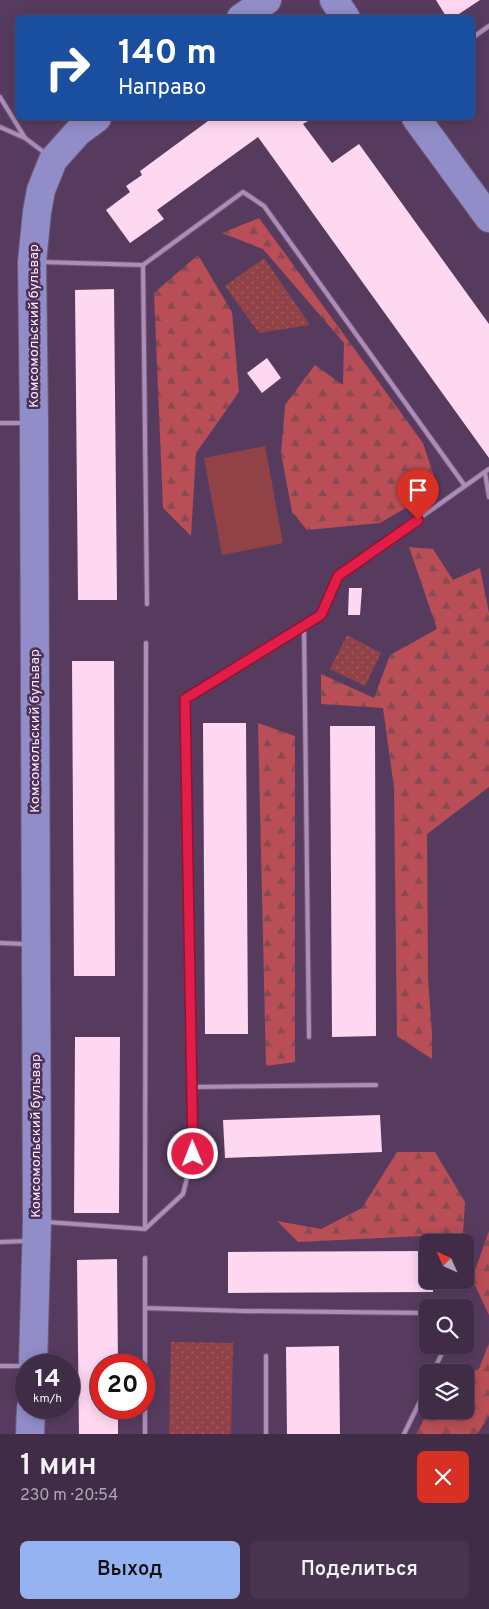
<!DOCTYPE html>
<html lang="ru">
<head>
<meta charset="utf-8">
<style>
	:root { --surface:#412c47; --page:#48344e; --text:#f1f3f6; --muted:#aea7b4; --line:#5a4860; --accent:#95b2f1 }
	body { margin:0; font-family:Overpass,sans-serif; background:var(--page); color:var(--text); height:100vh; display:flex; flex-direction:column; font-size:19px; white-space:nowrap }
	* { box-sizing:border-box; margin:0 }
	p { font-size:16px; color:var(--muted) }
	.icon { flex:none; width:28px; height:28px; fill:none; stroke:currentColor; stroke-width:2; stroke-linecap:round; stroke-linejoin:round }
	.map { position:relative; height:1434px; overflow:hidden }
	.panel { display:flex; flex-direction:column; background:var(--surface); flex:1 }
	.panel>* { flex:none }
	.hud { position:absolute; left:15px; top:15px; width:460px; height:105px; border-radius:8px; box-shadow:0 2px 12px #0003,0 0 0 1px var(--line); background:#1a4fa0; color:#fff; overflow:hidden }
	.needle { width:32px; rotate:315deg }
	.tools { position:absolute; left:419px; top:1234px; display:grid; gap:10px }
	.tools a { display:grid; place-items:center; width:55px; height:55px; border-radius:8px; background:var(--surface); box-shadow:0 2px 12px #0003,0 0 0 1px var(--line); font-size:25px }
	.speed { position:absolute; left:15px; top:1354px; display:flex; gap:10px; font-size:25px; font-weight:700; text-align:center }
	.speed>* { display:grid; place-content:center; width:65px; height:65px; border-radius:50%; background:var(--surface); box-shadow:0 2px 12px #0003,0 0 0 1px var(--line); line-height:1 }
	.speed small { font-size:12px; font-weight:400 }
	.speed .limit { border:8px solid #d22; background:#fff; color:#111 }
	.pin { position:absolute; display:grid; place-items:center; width:42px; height:42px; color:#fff; margin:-51px -21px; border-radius:50% 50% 50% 0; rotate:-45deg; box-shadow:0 0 5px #0007 }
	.pin .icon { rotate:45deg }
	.me { position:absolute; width:55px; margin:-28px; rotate:359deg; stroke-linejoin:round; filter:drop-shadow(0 0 4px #0008) }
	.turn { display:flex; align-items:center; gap:18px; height:105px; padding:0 20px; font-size:22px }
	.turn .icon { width:65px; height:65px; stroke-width:2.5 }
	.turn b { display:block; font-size:35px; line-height:42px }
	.round { display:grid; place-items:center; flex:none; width:52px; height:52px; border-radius:8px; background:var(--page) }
	.headline { display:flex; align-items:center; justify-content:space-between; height:85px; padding:0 20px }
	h1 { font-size:30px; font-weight:600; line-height:38px }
	.button { display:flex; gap:10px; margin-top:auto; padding:10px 20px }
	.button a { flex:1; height:58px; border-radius:8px; background:var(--accent); color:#111; font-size:20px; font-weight:600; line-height:58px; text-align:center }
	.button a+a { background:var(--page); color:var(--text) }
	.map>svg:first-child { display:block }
	.grass { fill:url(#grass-dots) }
	.forest { fill:url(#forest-firs) }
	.pitch { fill:#914247 }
	.building { fill:#fed7f1 }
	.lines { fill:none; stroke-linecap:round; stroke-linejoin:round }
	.lane-casing { stroke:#715978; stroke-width:6 }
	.secondary-casing { stroke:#715978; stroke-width:30 }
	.lane { stroke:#ad8db7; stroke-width:4 }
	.secondary { stroke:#908dc9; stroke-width:28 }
	.route-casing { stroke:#92132f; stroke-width:12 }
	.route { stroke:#e11d48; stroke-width:9 }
	.labels { text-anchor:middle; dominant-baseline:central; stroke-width:5; stroke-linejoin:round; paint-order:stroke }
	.street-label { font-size:14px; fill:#fae9ff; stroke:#4c3054 }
</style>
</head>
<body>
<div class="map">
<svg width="489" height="1434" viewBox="0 0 489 1434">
	<defs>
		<pattern id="grass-dots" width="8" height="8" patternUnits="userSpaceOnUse" patternTransform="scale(1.25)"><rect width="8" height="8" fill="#914247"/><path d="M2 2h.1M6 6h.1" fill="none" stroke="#a15d63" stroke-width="1.8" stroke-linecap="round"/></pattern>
		<pattern id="forest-firs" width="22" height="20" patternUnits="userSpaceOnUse" patternTransform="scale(1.25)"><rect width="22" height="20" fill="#b94e56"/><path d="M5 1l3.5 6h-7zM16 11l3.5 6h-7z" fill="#884a52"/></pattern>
	</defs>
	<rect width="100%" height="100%" fill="#573b5f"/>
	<!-- grass -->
	<path class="grass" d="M264,258L310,325L259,333L225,286Z
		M347,635L381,653L365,686L330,669Z
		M171,1342L233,1343L231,1434H169Z"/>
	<!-- forest -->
	<path class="forest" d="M259,218L423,443L438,489L380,523L307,530L292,512L281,453L285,405L315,365L343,385L344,343L263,249L222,233Z
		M198,255L232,312L239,392L196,453L191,536L163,508L154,293Z
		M409,547L433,549L453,580L480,568L489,613V787L427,834L428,978L432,1034V1059L397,1036L394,788L383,708L321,704V674L374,698L390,655L437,629Z
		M258,723L295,736V1062L266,1066Z
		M397,1152H435L465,1202L463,1234L298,1242L277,1221L321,1229L362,1208Z
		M489,1231V1315L472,1279Z
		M489,1343V1416L477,1434H416L429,1410H465V1374L479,1369Z"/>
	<!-- pitch -->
	<path class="pitch" d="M265,446L283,543L222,555L204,458Z"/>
	<!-- building -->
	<path class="building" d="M436,0H480L453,18H447Z
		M205,118H313L303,124L332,163L359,144L489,324V458L258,137L157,210L164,219L130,243L106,210L130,192L126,186L142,175L140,171L208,121Z
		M114,289L117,600H78L75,290Z
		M267,358L281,378L262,393L247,373Z
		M349,588H362L360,615H348Z
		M72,661H114L115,976H74Z
		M203,723H246L248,1034H205Z
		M330,726H375L376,1036L332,1037Z
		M75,1037H120L119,1213H74Z
		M380,1115L382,1152L225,1158L223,1120Z
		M428,1251V1280H433V1292L228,1293V1252Z
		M117,1259L118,1365H101V1408H118V1434H79L77,1260Z
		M339,1346L340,1434H287L286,1347Z"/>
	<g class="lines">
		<defs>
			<path id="lane" d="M472,38L489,26
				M0,97L25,138L45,153
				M0,127L25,138
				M42,262L143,265L243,192L264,206L465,486
				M143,265L147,604
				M0,423H24
				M485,472L489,497
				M304,625L309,1037
				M0,943L26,944
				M192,1087L376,1085
				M47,1222L145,1229L183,1194L193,1154L185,699L222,677L321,615L338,576L489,469
				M145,1229L146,643
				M0,1242L28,1241
				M145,1308L243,1311L428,1313
				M0,1366H23
				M433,1372L446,1345
				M145,1434V1258
				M266,1434V1356
				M404,1434L428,1385"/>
			<path id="secondary" d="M334,0L346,18
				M241,18L267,0
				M416,118L489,218
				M33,1365L37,1221L34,423L32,262L37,212L41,190L53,160L78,132L97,118
				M30,1434L31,1408"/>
		</defs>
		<!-- lane casing -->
		<use href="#lane" class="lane-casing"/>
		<!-- secondary casing -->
		<use href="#secondary" class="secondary-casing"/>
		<!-- lane -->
		<use href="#lane" class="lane"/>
		<!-- secondary -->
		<use href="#secondary" class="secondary"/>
	</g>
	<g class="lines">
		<defs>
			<path id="route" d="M193,1154L185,699L321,615L338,576L418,520"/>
		</defs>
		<!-- route casing -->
		<use href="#route" class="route-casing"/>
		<!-- route -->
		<use href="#route" class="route"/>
	</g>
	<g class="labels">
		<!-- street labels -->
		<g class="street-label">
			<text transform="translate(34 326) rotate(-90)">Комсомольский бульвар</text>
			<text transform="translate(35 731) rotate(-90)">Комсомольский бульвар</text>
			<text transform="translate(36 1136) rotate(-90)">Комсомольский бульвар</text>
		</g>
	</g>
</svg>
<div class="tools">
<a><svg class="needle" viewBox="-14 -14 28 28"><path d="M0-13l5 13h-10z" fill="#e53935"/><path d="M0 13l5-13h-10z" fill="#aea7b4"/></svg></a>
<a><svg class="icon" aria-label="search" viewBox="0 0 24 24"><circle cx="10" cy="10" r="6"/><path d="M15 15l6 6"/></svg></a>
<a><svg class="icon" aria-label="layers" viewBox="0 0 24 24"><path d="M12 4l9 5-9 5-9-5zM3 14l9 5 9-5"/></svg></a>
</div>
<div class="speed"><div>14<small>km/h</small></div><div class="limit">20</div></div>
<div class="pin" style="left:418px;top:520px;background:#d93025"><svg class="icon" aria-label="arrive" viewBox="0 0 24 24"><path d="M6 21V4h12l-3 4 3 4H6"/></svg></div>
<svg class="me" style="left:193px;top:1154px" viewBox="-20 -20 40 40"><circle r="17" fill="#e11d48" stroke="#fff" stroke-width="3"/><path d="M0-11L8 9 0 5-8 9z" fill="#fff"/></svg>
<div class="hud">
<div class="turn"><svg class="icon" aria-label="right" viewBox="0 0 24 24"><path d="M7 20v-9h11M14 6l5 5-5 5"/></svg><div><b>140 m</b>Направо</div></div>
</div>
</div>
<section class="panel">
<div class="headline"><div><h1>1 мин</h1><p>230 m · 20:54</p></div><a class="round" style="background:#d93025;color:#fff"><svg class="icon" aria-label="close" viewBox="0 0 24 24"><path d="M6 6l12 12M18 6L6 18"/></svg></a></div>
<div class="button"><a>Выход</a><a>Поделиться</a></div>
</section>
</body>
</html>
